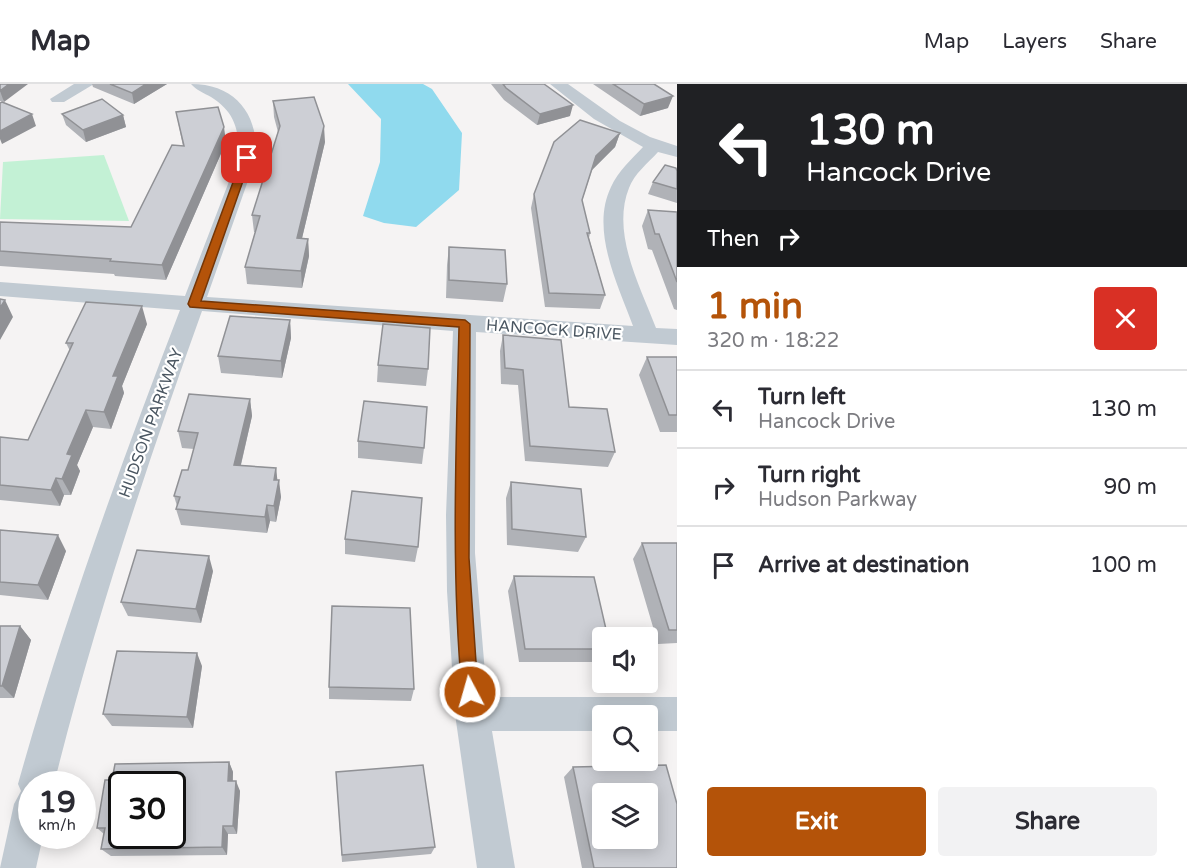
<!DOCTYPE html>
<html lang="en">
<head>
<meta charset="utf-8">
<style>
	:root { --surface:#fff; --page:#f2f2f3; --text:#2b2b33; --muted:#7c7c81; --line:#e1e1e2; --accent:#b45309 }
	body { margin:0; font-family:"Varela Round",sans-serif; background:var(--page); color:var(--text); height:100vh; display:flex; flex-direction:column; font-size:22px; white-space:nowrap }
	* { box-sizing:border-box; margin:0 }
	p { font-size:20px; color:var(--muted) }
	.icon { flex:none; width:33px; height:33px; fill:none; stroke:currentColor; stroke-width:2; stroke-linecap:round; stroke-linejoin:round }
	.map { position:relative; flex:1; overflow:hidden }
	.sheet { display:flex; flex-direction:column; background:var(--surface); width:510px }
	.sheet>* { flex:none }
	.hud { background:#202124; color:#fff; overflow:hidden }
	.buttons { position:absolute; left:592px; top:543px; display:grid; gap:12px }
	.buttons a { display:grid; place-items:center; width:66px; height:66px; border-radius:6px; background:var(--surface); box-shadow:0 3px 15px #0003; font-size:30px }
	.speed { position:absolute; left:18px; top:687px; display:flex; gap:12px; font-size:30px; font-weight:700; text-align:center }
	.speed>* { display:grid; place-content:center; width:78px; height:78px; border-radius:50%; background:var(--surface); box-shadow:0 3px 15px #0003; line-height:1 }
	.speed small { font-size:15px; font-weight:400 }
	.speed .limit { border:3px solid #111; border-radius:9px; background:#fff; color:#111 }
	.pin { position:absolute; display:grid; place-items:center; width:51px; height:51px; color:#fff; margin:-26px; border-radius:12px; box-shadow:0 3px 9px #0006 }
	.me { position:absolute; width:66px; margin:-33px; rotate:354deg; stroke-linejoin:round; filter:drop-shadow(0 0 4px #0008) }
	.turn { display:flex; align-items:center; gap:21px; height:126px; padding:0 30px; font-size:27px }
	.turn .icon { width:78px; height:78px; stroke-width:2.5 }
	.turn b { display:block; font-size:42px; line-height:51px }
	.then { display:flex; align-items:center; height:57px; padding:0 30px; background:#0003; gap:12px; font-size:22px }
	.round { display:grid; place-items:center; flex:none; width:63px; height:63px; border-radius:6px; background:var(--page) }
	.summary { display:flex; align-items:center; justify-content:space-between; height:102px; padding:0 30px }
	h1 { font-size:36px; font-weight:800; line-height:45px; color:var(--accent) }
	.button { display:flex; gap:12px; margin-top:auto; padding:12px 30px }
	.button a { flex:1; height:69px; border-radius:6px; background:var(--accent); color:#fff; font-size:24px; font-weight:800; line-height:69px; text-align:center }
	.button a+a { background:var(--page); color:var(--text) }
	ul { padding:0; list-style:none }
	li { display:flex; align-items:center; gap:18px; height:78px; padding:0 30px; border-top:2px solid var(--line) }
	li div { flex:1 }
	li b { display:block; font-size:22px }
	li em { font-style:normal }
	header { display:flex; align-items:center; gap:36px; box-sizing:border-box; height:84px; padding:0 30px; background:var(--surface); border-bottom:2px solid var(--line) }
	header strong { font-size:28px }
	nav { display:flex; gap:33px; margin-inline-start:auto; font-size:21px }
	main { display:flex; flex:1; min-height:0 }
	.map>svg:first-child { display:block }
	.green { fill:#c3f1d5 }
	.water { fill:#90daee }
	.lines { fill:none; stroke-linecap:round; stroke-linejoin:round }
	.minor { fill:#c1cad2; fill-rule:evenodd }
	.wall { fill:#b0b2b7 }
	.shaded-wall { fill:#909195 }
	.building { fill:#cdcfd5; stroke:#909195; stroke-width:1.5; fill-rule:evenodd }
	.route { fill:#b45309; stroke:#753606; stroke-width:1.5 }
	.labels { text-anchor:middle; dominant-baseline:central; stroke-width:4.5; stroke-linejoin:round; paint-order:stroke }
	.street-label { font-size:16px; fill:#4a5661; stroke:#fff }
</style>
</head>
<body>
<header>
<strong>Map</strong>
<nav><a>Map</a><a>Layers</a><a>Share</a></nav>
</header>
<main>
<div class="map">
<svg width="677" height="784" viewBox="0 0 677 784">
	<rect width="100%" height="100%" fill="#f5f3f3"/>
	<!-- green -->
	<path class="green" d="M104,71L129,137L0,135L3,78Z"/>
	<!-- water -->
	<path class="water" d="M348,0H423L432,5L462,49L459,106L416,143L384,139L363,132L380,78L381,35Z"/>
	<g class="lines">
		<!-- minor -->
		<path class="minor" d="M74,0H94L64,18H52L50,15Z
			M191,0C236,0 259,31 256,74L207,213L633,242C618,201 590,146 611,103C618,87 632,75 643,63L594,35L550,0H568L620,37L650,53L677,62V73L658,68C648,79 634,90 629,104C611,149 640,202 656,244L677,245V261L476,248L475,469L487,613H677V647H648V632H603V647H492L515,784H477L455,630L447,507L446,431L453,247L202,227C146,383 94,540 54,700H32V752H43L36,784H0L14,720L21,707L18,700C63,539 120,382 180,226L0,212V198L185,212L238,74C240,47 235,28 211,13C204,9 196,6 191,0Z"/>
	</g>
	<!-- wall -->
	<path class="wall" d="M0,0L4,18L0,17Z
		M92,0H167L134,20L93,3Z
		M491,0H544L570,32L537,41L504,16Z
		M593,0H654L668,24L640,32Z
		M273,17L325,58L302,154L308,155L309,172L302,204L247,200L245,183L255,148H254L252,131L278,48L274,33Z
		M176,28L226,58L166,196L115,192L114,190L0,182V138L131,143L183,62Z
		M62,30L123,31L126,43L86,58L66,41Z
		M620,49L615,63L592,86L582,117L590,149L589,154L605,211L600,225L545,223L531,124L534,110Z
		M677,87V119L648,110L653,98Z
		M648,126L677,128V226L674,225L652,166L648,165L642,142Z
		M449,163L507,200L503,218L446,214L447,181Z
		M290,236L291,254L282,294L221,289L218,272Z
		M147,240L122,302L124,309L111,345L93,343L77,381L80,387L71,411H64L60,422L0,416V353L28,356L70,267L66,259Z
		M503,251L569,323L615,368L608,383L525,377L518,301L501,300L500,267Z
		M647,273H677V348H660L639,291Z
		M378,281L428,285L426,302L377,298Z
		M250,315L252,332L241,381L276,384L277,396L281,413L276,438L270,437L267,449L181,441L176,425L177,422L174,412L188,386L194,365L182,364L178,347Z
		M358,357L424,364L422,380L358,374Z
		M511,398L586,453L578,468L507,461L506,414Z
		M0,446L66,467L48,516L0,511Z
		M345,455L418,463L415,478L345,470Z
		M642,459H677V559L658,560L633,475Z
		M213,487L201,539L128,532L121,518Z
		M514,492L603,554V576L601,578H519L508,507Z
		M0,542H20L31,556L14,614H0Z
		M202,582L193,644L112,642L103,630Z
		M329,603L414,605L411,617L329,615Z
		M229,678L233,688V697L240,707L237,750H228L227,771L111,772L101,765L104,750L97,744L112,696Z
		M573,683L677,784H582L564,693Z
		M336,688L435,763L431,770L342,778Z"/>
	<!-- shaded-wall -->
	<path class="shaded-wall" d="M9,0H28L4,18L0,7Z
		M146,0H167L134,20L132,9Z
		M673,12L668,24L640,32L644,20Z
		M573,21L570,32L537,41L540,30Z
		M32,30L36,42L2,60L0,55V47Z
		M123,31L126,43L86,58L83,46Z
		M324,42L325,58L298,171L297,154Z
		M224,43L226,58L166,196L162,181Z
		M620,49L615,63L592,86L596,72Z
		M308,155L309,172L302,204L301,187Z
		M5,216L13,233L0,256V224Z
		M142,222L147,240L122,302L124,309L111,345L104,328L113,292Z
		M290,236L291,254L282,294L281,277Z
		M250,315L252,332L237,397L234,381Z
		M86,326L93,343L77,381L80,387L71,411L62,395L67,370Z
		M276,384L278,401L274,396Z
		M56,394L64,411L60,422L51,406Z
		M279,396L281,413L276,438L274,422Z
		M267,421L270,437L267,449L265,433Z
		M58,451L66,467L48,516L38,501Z
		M209,472L213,487L201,539L196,525Z
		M20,542L31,556L14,614L2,602Z
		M197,569L202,582L193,644L187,633Z
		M229,678L233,688L232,707L228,697Z
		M236,697L240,707L237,750L233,742Z
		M223,742L228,750L227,771L222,763Z"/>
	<!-- building -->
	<path class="building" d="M0,0H9L0,7Z
		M110,0H146L132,9Z
		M503,0H544L573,21L540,30L506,4Z
		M613,0H654L673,12L644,20Z
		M314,13L324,42L297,154L308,155L301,187L245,183L260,132L252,131L280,42L273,17Z
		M102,15L123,31L83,46L62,30Z
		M2,18L32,30L0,47V19Z
		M218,23L224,43L162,181L110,177L111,175L0,167V138L131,143L172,61L184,62L176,28Z
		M580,36L620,49L596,72L582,116L590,149H587L605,211L549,209L534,110L554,58Z
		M665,81L676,84L677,87V105L653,98Z
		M648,126L677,128V198L659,150H655Z
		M449,163L505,166L507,200L449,196Z
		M0,215L5,216L0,224Z
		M86,218L142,222L113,292H118L104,328L86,326L67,370L72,371L62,395L56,394L51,406L0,401V353L28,356L73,259H66Z
		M230,232L290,236L281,277L218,272Z
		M383,240L430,244L428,285L378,281Z
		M503,251L561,256L569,323L607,325L615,368L530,362L523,286L505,284Z
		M647,273H677V331H669Z
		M189,310L250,315L234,381L276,384L274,396H279L274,422L267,421L265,433L176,425L180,413L174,412L182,386H188L198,349L178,347Z
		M364,317L427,323L424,364L358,357Z
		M511,398L581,405L586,453L512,445Z
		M352,407L422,414L418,463L345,455Z
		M0,446L58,451L38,501L0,498Z
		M642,459H677V546H669Z
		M137,466L209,472L196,525L121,518Z
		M514,492L594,493L608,554H603V565H525Z
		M332,522L410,524L414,605L329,603Z
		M0,542H20L2,602H0Z
		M117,567L197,569L187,633L103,630Z
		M229,678L228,697H236L233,742H223L222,763L101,765L105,744H97L105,696H112L115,680ZM122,700H172V752H122Z
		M423,681L435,763L342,771L336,688Z
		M666,681L677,720V784H594L573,683ZM603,710H648V754H603Z"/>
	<!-- route -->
	<path class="route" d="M247,71L251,74L201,217L465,236L470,240L469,474L478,608L476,614L470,616L464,614L462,608C451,487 456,365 459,243L190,223L188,220L242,74Z"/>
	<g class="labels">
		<!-- street labels -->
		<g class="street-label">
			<text transform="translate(554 246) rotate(4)">HANCOCK DRIVE</text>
			<text transform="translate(151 339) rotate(-70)">HUDSON PARKWAY</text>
		</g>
	</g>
</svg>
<div class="buttons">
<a><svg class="icon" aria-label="sound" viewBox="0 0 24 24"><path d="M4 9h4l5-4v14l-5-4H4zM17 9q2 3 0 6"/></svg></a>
<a><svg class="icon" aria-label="search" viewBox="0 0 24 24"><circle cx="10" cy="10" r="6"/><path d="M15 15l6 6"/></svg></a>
<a><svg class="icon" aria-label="layers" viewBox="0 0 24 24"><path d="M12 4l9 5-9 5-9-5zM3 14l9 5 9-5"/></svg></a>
</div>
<div class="speed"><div>19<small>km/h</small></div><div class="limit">30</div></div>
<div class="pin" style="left:247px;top:74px;background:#d93025"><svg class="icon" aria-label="arrive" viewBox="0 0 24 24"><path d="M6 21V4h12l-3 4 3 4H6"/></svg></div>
<svg class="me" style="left:470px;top:608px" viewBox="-20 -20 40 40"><circle r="17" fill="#b45309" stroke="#fff" stroke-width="3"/><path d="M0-11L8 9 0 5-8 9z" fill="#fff"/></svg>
</div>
<section class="sheet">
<div class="hud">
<div class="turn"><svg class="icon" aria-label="left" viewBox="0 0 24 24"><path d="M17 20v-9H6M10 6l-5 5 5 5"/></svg><div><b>130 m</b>Hancock Drive</div></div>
<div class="then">Then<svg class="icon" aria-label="right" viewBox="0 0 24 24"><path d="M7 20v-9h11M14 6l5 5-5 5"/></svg></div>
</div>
<div class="summary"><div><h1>1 min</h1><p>320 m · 18:22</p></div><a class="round" style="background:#d93025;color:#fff"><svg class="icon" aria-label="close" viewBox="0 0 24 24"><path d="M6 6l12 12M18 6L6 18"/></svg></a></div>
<ul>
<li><svg class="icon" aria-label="left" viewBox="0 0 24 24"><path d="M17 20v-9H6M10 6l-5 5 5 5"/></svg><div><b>Turn left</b><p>Hancock Drive</p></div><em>130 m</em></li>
<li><svg class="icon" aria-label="right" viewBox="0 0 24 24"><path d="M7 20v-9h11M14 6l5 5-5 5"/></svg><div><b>Turn right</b><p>Hudson Parkway</p></div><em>90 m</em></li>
<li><svg class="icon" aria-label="arrive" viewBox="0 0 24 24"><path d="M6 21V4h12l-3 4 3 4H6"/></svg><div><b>Arrive at destination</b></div><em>100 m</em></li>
</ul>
<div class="button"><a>Exit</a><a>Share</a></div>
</section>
</main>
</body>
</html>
